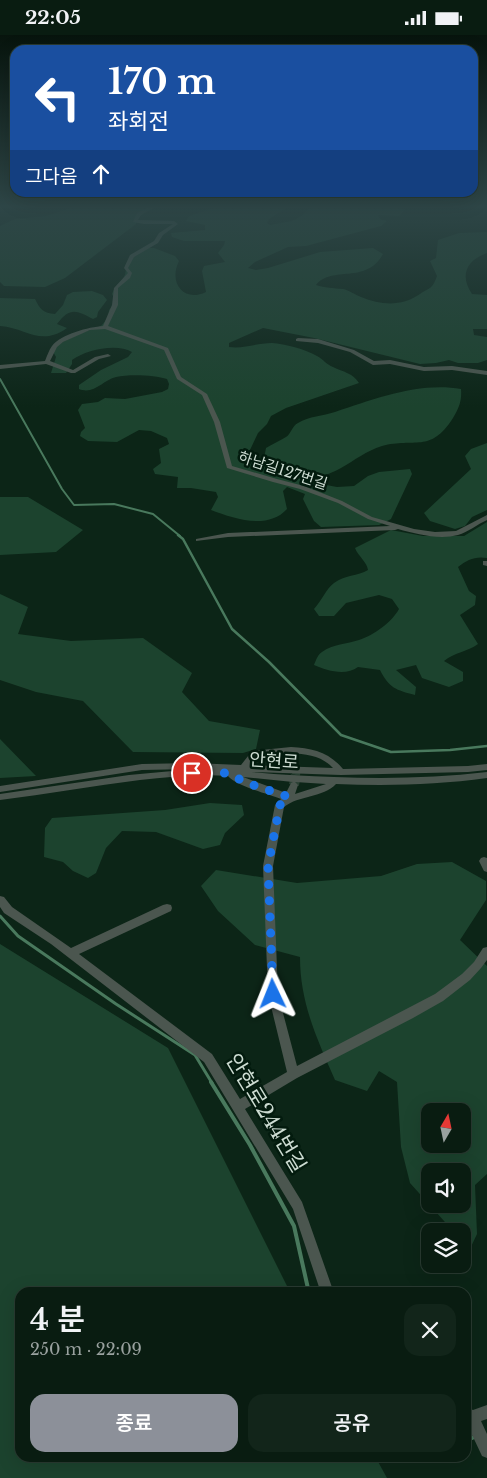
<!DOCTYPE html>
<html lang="ko">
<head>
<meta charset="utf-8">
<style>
	:root { --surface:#091c11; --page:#12251a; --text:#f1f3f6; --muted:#99a19f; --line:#293a31; --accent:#8c9099 }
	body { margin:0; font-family:"Libre Baskerville","Noto Sans KR",serif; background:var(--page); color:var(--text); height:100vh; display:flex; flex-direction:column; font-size:19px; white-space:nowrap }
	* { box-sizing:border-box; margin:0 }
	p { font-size:16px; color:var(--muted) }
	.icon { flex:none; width:28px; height:28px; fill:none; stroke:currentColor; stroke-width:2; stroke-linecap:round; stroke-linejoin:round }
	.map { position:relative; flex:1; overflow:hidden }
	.panel { position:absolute; left:15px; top:1252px; width:456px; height:175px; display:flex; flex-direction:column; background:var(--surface); border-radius:15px; box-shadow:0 5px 20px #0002,0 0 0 1px var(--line) }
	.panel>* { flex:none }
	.top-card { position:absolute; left:10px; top:10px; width:468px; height:152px; border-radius:15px; box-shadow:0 5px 20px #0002,0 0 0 1px var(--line); background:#1a4fa0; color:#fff; overflow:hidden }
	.needle { width:32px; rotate:9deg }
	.fabs { position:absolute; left:421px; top:1068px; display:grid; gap:10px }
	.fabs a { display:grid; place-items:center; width:50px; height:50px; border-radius:10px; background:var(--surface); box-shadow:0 5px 20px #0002,0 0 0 1px var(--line); font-size:25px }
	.pin { position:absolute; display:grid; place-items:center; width:42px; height:42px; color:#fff; margin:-21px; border:2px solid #fff; border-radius:50%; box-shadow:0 1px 5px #0007 }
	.me { position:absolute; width:55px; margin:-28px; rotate:358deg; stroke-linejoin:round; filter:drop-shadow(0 0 4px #0008) }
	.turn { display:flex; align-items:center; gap:18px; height:105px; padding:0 15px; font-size:22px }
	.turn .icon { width:65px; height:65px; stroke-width:2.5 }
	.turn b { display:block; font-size:35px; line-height:42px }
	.then { display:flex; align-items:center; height:48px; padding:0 15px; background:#0003; gap:10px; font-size:19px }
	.round { display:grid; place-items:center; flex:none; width:52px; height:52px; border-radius:15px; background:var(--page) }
	.headline { display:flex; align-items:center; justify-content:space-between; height:85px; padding:0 15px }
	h1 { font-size:30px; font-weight:600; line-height:38px }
	.cta { display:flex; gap:10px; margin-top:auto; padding:10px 15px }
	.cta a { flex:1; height:58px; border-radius:15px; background:var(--accent); color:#fff; font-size:20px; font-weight:600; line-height:58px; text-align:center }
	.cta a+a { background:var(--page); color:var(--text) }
	.status { display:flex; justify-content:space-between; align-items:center; height:35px; padding:0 25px; background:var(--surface); direction:ltr }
	.status svg { height:14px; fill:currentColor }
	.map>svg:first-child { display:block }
	.green { fill:#1c432e; fill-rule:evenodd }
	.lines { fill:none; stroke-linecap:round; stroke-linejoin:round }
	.stream-far3 { stroke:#49795d; stroke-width:2 }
	.stream-far2 { stroke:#49795d; stroke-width:2.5 }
	.stream-far1 { stroke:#49795d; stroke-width:3 }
	.stream { stroke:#49795d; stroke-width:4 }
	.minor-tunnel-far1 { stroke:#294033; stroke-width:8; stroke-dasharray:8 4; stroke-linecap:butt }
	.minor-tunnel { stroke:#294033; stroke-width:10; stroke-dasharray:10 5; stroke-linecap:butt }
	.minor { fill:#4b564f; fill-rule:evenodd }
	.route { stroke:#1a73e8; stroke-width:9; stroke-dasharray:0 16.2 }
	.labels { text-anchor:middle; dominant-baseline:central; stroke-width:5; stroke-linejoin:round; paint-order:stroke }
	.far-street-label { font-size:15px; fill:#cddcd2; stroke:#031b0e }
	.street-label { font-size:18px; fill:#cddcd2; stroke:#031b0e }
	.near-street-label { font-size:21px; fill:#cddcd2; stroke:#031b0e }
</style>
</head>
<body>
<div class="status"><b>22:05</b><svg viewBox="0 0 49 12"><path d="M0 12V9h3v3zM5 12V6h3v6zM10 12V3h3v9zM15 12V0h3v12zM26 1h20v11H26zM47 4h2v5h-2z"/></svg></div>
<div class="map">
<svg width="487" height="1443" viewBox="0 0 487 1443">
	<rect width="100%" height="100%" fill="#0c2517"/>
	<!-- green -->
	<path class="green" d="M80,170H160L137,181L136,189L65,243L45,252L4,251L0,247V191L15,184L46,181Z
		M223,170H291L269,184L267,188L270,190L292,186L303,180L312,170H397L405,175L399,181L378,180L380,184L387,186L381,191L306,211L288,212L255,227L248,233L256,235L268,233L320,217L373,213L383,219C366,250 332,230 316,250C325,253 333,253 343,254C349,255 355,260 361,262C381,270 401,272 420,259C430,252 432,255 437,241L430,226L436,223L438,205L459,198L487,197V218C467,225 459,240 472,259L487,260V294H473L474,300L487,302V325L478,328H458L449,325L436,328L420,329L314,303L263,293L229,308V312C244,314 257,308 272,308C285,309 305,314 317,321C323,324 327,330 333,332C343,337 353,338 359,348L286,373L271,381L267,389L258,398L250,415L243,425L264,423L266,413C272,409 280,406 286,402C291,399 292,391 298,388C309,381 323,381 335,377C375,364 418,347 461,354C462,366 459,373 453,383C430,419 415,402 382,411C366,416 355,425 341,433C334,437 327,439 320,443L321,449L337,452L354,451L368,441L379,437L410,434L412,439L391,484L379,490L321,492L314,486L303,464L305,459L287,452L283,456L287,474C268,495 235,484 211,475L218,462L216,457L191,453H177L178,442L155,439L153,434L161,428L159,414L169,409L167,403L151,396L139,395L117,407L88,406L80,401L81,397L85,393L78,375L82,369L98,367L105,363L125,364L162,357L168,354L169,349L167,344C155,340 129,339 116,342C103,345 94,360 79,354V350L101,335L128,322L132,317C116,308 86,315 72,325V329L66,338H51L56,322L51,313L79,299L101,291L108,283L109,275L116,267L112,259C115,248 129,244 125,231L128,225L147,213H154L175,221L179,226C168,248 184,268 206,257L202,236L204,231L225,227L218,218L224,210L225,206H184L172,202L171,198L205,195V190L186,186L189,181Z
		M92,256L103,260L107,265L98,277L97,282L93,284C76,275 70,272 57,289L67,293C40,312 27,293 0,291V263L35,264C40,274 43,278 55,279L63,270L67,260L73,257Z
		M487,408V475L472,482L465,491L455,494L430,486L424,478L471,434L465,421L471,414Z
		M0,462H28L83,495L56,517L0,520Z
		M487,487V523C475,521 467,525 458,532L469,556L476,561L475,570L460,580L478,609C467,617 455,617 444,626L463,637V646L449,652L422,643L416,630L396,635L416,652L415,660C396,655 389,653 380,635L358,632C346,641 327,636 314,630C316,625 318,619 322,617C333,609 347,609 359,605C374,600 392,587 399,574L392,564L379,560L346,568L334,581H319L314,574C322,565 326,554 334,548C344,540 358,541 368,535C367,527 358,521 355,513L391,495L423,501H464Z
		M0,559L28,572L18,599L71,606L143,603L192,638L182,657L209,686L260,695L256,714L243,718L133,717L83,666L36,657L0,645Z
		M0,704L36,741L0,743Z
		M210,768L242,770L244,780L225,798L220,810L203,814L156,797L122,796L106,813L96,838L88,843L73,836L63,827L44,822L45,793L52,783L165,775Z
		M452,827L486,846V865L460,905L487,931V1139L475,1150L477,1199L469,1216L463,1207L462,1196H453L410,1148L401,1112L397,1047L379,1036L367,1056L335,1045C317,1004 300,968 300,922L255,910L218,876L201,851L216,835L297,848L381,841L417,829ZM430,1076H462V1109H430ZM430,1136H462V1169H430Z
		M0,909L168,1013L290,1257L20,1258V1422L376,1423L387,1443H0Z"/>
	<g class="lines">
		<!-- stream-far3 -->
		<path class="stream-far3" d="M0,344L62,454L74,470L114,469L153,479L180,501"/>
		<!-- stream-far2 -->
		<path class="stream-far2" d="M178,500L183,504L232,594L269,627L341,700L391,717L450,715L487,711"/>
		<!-- stream-far1 -->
		<path class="stream-far1" d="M0,881L18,901L116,969L195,1020L212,1048"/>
		<!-- stream -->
		<path class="stream" d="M211,1047L250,1110L294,1191L309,1258
			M466,1401L472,1403L476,1401"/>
		<!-- minor-tunnel-far1 -->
		<path class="minor-tunnel-far1" d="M296,740L298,728"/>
		<!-- minor-tunnel -->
		<path class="minor-tunnel" d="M294,750L296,739"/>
		<!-- minor -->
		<path class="minor" d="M153,170H159L141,180L138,185L174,186L178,189L163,200L158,208L134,222L128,233L132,238L130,243L118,253V270L108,291L168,313L181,342L207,359L220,387L232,431L277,444L304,451L342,466L372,482L414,494L435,497L456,496L487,480V485C478,489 468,497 458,500C439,505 416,499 398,494L395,495L228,502L196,506V504L228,498L390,491L368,484L338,468L300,454L273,447L227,433L214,387L202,360L177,344L164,315L105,294L90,295L63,307L57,312L50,326L73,335L95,322L108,319L111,321L99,324L75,338H71L46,329L0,334V330L45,326C47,321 49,315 52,311C61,299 89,292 103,291L112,270L114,253L128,238L124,233L130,220L154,206L159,198L173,189H144L133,187L137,178Z
			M298,303L318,304L354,315L374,326L390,325L424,332L452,331L487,336V340L452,335L424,336L390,329L373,330L350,317L318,308L296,306V304Z
			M483,526H487V531L483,530Z
			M291,712C312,713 329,717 343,734L468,731L487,729V735L468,737L341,740L251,737C278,740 307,741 334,742C386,744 436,743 487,737V743C437,750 387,751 336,749C323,763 299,760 284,772L273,831L278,959L297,1031L435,959L462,939L474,927L483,913L487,912V925L481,933L470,945L443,966L413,983L297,1043L245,1074L302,1167L334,1258H321L293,1174L204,1027L51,909L4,878L0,872V861L4,862L12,872L71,913L163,870L167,869L171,870L172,873L171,876L79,919L212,1019L240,1064L287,1037L268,959L263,831L275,770L281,764C268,759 236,751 228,741C199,739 169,742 140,745C93,751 47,759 0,765V759L129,740L194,734L142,735L0,757V751L142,729L193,728L241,730L252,716ZM291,718C307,719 322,721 333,733L250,730L258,721ZM243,742L293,747L291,748L286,758ZM295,747L326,749L295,759L298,750Z
			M484,822L487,823V837L484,836L479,826L481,823Z
			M487,1370V1384L481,1386L487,1399V1423L482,1421L466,1387V1372L473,1375Z"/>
	</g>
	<!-- sky -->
	<linearGradient id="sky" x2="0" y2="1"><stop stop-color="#07140d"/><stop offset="0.46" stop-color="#2e4647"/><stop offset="1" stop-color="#2e4647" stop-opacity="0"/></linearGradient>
	<rect width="487" height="372" fill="url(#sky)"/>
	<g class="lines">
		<!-- route -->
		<path class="route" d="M192,738H227L247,748L289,762L280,770L268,831L273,959"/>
	</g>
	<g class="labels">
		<!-- far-street labels -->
		<g class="far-street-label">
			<text transform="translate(283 435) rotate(18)">하남길127번길</text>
		</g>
		<!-- street labels -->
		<g class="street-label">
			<text transform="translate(274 726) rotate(4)">안현로</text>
		</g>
		<!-- near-street labels -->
		<g class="near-street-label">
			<text transform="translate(266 1078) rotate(59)">안현로244번길</text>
		</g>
	</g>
</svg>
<div class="fabs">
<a><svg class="needle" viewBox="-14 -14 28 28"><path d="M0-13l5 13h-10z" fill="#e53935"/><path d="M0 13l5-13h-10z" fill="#99a19f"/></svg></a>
<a><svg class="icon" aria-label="sound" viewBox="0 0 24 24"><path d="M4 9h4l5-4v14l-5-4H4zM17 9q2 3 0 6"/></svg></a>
<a><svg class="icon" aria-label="layers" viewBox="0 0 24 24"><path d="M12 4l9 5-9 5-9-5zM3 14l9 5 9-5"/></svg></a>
</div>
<div class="pin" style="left:192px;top:738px;background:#d93025"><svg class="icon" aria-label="arrive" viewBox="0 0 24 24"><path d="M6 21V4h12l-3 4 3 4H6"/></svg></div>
<svg class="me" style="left:273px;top:959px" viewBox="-20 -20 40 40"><path d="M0-17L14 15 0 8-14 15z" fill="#1a73e8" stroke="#fff" stroke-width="4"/></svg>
<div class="top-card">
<div class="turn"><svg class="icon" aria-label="left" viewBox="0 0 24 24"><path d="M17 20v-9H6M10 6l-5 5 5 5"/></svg><div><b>170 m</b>좌회전</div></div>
<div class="then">그다음<svg class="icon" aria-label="ahead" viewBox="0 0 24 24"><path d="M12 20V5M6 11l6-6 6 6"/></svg></div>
</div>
<section class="panel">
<div class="headline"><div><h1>4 분</h1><p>250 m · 22:09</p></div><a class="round"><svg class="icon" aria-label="close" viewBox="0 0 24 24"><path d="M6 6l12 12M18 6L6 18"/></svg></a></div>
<div class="cta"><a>종료</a><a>공유</a></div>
</section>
</div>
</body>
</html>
